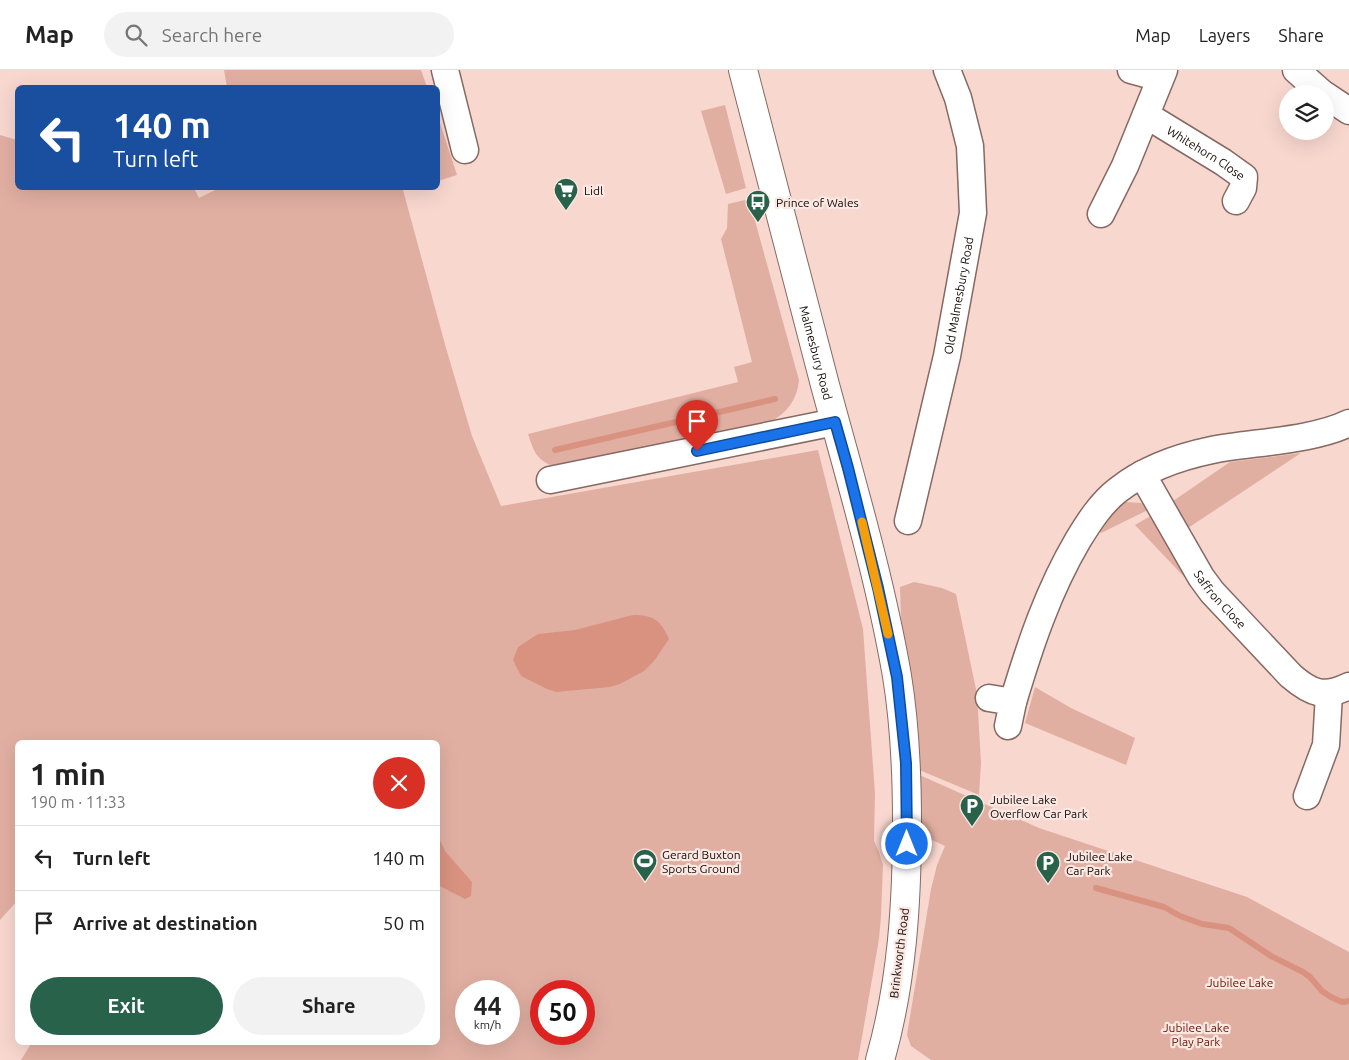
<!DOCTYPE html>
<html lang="en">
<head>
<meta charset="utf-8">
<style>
	:root { --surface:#fff; --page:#f2f2f2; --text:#222; --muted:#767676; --line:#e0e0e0; --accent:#28624b }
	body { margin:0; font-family:Ubuntu,sans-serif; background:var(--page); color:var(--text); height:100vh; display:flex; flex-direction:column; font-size:19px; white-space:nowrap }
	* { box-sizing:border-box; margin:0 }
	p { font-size:16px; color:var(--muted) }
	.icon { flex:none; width:28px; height:28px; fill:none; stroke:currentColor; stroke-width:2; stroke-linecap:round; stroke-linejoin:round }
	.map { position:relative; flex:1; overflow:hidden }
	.drawer { position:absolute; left:15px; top:670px; width:425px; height:305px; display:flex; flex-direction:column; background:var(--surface); border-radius:8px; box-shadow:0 5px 20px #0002 }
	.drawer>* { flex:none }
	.guide { position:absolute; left:15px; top:15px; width:425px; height:105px; border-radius:8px; box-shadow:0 5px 20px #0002; background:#1a4fa0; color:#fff; overflow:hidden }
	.controls { position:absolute; left:1279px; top:15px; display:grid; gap:10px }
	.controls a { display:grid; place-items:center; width:55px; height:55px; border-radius:50%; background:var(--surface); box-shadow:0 5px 20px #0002; font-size:25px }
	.speed { position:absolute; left:455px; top:910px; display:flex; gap:10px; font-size:25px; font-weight:700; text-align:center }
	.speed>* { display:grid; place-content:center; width:65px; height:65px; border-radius:50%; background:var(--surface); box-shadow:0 5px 20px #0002; line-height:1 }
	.speed small { font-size:12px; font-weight:400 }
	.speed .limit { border:8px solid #d22; background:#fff; color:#111 }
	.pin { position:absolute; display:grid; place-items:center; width:42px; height:42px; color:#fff; margin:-51px -21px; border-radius:50% 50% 50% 0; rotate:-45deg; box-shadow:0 0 5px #0007 }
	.pin .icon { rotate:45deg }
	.me { position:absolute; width:55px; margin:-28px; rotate:0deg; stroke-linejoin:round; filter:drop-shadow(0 0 4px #0008) }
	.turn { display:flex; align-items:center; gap:18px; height:105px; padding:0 15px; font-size:22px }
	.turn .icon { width:65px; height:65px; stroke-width:2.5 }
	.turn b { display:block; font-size:35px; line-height:42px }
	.round { display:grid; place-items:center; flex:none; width:52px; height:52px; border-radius:26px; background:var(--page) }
	.head { display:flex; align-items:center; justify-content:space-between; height:85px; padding:0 15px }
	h1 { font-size:30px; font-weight:700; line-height:38px }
	.cta { display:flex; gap:10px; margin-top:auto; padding:10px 15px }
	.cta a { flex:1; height:58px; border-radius:30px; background:var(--accent); color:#fff; font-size:20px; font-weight:700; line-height:58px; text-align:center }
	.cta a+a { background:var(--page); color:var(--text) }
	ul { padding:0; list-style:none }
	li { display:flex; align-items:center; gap:15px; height:65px; padding:0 15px; border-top:1px solid var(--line) }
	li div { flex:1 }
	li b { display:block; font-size:19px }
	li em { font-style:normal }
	header { display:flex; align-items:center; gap:30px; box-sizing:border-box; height:70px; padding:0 25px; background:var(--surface); border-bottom:1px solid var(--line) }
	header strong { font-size:24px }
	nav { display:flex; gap:28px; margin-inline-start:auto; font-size:18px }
	.search { width:350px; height:45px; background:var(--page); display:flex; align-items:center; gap:12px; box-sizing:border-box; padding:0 18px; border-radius:28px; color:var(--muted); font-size:19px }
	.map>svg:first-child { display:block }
	.green { fill:#e1afa2; fill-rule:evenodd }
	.water { fill:#d99280 }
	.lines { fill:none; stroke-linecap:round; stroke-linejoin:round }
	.stream { stroke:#d99280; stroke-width:6 }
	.minor-casing { stroke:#866962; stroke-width:29 }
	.major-casing { stroke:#866962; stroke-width:30 }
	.minor { stroke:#fff; stroke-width:26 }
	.major { stroke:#fff; stroke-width:28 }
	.route-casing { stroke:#114b97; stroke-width:12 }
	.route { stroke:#1a73e8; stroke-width:9 }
	.slow { stroke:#f59e0b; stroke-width:9 }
	.labels { text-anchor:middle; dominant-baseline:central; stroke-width:4.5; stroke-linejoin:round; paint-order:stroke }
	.street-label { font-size:12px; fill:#130907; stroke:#fce8e2 }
	.poi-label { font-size:12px; fill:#130907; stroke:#fce8e2; text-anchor:start }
	.park-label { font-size:12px; fill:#681300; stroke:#fce8e2 }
</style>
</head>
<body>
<header>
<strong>Map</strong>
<div class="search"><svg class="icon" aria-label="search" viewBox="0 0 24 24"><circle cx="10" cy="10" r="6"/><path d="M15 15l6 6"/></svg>Search here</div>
<nav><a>Map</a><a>Layers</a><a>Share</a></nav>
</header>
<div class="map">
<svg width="1349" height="990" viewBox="0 0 1349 990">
	<rect width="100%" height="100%" fill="#f8d7cf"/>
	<!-- green -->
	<path class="green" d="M224,0H421L427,17H227Z
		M725,35L746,118L726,124L701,41Z
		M438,47L457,105L438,111Z
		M0,65L17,70L18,118H194L199,128L219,118H411L403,120L446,278L472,366L501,436L818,380L863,559L875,723L874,771L879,782L883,795L881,846L879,869L858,990H21L32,972H438V672H18L17,831L0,850ZM466,921H509V964H466ZM541,921H584V964H541Z
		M749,129L799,310C797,330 787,343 770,352L552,396C535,388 534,381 528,364L738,312L734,297L752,292L721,169L727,158L728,134Z
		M1301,383L1188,458L1173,431L1230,392Z
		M1126,432L1141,433L1150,439L1101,463L1098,460L1118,435Z
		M1154,444L1191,507L1188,511L1135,455Z
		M914,512L942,518L956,524L977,624L981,693L979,725L917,699L901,547L900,517Z
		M1035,617L1071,638L1135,668L1126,695L1025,653Z
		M915,703L1039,758L1247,827L1349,882V990H931L911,976L907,965L931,819L937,795L945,776L930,769L922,762Z"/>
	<!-- water -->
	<path class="water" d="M633,545C653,545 661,550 669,569L654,591L644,601L620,614L610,617L556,622L547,619L521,606L513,590L518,577L538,564L575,560Z
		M438,766L445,781L472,812L471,826L465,829L438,815Z"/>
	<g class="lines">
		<!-- stream -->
		<path class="stream" d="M555,380L775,329
			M1096,818L1164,837L1180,846L1202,854L1229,858L1271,886L1303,902L1310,907L1322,921L1331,927L1342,932L1349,931"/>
		<defs>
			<g id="minor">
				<path d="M445,0L465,80"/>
				<path d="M1131,0L1160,8"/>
				<path d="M1296,0L1323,24"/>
				<path d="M1325,25L1349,41"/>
				<path id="s1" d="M1146,45L1223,92L1244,107L1243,118L1236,131"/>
				<path d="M1101,144L1125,96L1164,0"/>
				<path id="s2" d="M1142,404L1201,507L1212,522L1291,606C1312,624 1324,628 1349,616"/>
				<path d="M550,410L835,352"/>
				<path id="s3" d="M908,451L947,286L973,143L970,76L958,28L947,0"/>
				<path d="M989,628L1013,632L1008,656"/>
				<path d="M1013,632C1030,575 1048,521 1078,470C1089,452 1101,433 1118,420C1146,398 1178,387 1212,380C1253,372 1312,371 1349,353"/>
				<path d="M1307,726L1326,675L1329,624"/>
			</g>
			<g id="major">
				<path id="s4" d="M743,0C770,105 797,210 825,315C851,411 880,508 897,606C905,655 907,704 907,753C907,833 902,913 880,990"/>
			</g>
		</defs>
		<!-- minor casing -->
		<use href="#minor" class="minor-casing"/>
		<!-- major casing -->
		<use href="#major" class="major-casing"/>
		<!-- minor -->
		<use href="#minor" class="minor"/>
		<!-- major -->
		<use href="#major" class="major"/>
	</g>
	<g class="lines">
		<defs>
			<path id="route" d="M697,381L835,352L848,398L878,518L897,607L906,693L907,774"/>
		</defs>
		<!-- route casing -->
		<use href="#route" class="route-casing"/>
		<!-- route -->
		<use href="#route" class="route"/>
		<!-- slow -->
		<path class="slow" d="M862,452L888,564"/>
	</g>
	<!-- icons -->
	<defs>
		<symbol id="supermarket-pin" viewBox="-11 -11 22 30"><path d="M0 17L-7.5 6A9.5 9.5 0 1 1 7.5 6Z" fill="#28624b" stroke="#fce8e2"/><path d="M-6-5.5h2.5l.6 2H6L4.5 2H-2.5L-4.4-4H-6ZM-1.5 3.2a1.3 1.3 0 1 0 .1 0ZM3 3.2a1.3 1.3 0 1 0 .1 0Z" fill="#fff"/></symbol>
		<symbol id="bus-pin" viewBox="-11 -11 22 30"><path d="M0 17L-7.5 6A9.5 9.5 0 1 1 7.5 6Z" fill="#28624b" stroke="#fce8e2"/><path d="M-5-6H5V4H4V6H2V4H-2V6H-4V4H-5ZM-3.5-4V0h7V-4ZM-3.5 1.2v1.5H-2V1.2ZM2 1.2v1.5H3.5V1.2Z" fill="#fff"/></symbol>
		<symbol id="parking-pin" viewBox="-11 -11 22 30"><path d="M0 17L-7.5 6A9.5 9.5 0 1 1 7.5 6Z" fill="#28624b" stroke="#fce8e2"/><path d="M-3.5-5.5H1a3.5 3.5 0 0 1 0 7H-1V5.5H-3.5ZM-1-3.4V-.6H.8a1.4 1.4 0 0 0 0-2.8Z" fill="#fff"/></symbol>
		<symbol id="stadium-pin" viewBox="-11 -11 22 30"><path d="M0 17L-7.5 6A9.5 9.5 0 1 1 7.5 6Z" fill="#28624b" stroke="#fce8e2"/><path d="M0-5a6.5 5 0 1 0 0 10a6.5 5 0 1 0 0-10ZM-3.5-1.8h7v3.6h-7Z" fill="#fff"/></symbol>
	</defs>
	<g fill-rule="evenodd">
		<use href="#supermarket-pin" x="552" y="106" width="28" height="38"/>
		<use href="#bus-pin" x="744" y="118" width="28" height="38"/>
		<use href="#parking-pin" x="958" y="722" width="28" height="38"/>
		<use href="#stadium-pin" x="631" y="777" width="28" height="38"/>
		<use href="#parking-pin" x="1034" y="779" width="28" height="38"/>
	</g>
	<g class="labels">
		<!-- street labels -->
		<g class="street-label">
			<text stroke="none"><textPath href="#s1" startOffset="71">Whitehorn Close</textPath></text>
			<text stroke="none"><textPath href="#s3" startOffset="231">Old Malmesbury Road</textPath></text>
			<text stroke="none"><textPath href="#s4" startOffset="292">Malmesbury Road</textPath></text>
			<text stroke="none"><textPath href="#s2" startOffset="148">Saffron Close</textPath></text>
			<text transform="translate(899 883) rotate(-83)">Brinkworth Road</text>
		</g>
		<!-- poi labels -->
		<g class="poi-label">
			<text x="584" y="120">Lidl</text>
			<text x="776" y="132">Prince of Wales</text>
			<text x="990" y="729">Jubilee Lake<tspan x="990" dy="14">Overflow Car Park</tspan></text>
			<text x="662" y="784">Gerard Buxton<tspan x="662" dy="14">Sports Ground</tspan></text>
			<text x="1066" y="786">Jubilee Lake<tspan x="1066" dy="14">Car Park</tspan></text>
		</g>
		<!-- park labels -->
		<g class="park-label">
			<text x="1240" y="912">Jubilee Lake</text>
			<text x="1196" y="957">Jubilee Lake<tspan x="1196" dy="14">Play Park</tspan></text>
		</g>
	</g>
</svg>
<div class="controls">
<a><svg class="icon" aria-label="layers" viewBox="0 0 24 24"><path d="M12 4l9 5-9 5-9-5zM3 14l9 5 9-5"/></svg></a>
</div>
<div class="speed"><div>44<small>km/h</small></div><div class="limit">50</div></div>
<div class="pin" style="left:697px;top:381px;background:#d93025"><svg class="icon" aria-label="arrive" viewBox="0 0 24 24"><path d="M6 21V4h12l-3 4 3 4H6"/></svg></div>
<svg class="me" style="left:907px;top:774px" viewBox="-20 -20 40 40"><circle r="17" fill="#1a73e8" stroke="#fff" stroke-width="3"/><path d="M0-11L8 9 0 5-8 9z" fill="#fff"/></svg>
<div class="guide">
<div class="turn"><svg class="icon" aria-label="left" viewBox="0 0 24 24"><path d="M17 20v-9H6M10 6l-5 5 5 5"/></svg><div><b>140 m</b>Turn left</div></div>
</div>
<section class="drawer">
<div class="head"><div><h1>1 min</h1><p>190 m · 11:33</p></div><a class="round" style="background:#d93025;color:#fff"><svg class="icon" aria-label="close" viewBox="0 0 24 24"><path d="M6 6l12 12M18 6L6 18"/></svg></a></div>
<ul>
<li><svg class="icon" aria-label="left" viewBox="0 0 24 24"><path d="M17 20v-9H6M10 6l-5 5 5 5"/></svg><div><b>Turn left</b></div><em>140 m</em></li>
<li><svg class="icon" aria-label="arrive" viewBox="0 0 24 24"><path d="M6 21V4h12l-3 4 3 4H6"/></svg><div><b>Arrive at destination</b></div><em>50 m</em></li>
</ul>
<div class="cta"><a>Exit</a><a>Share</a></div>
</section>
</div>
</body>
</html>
